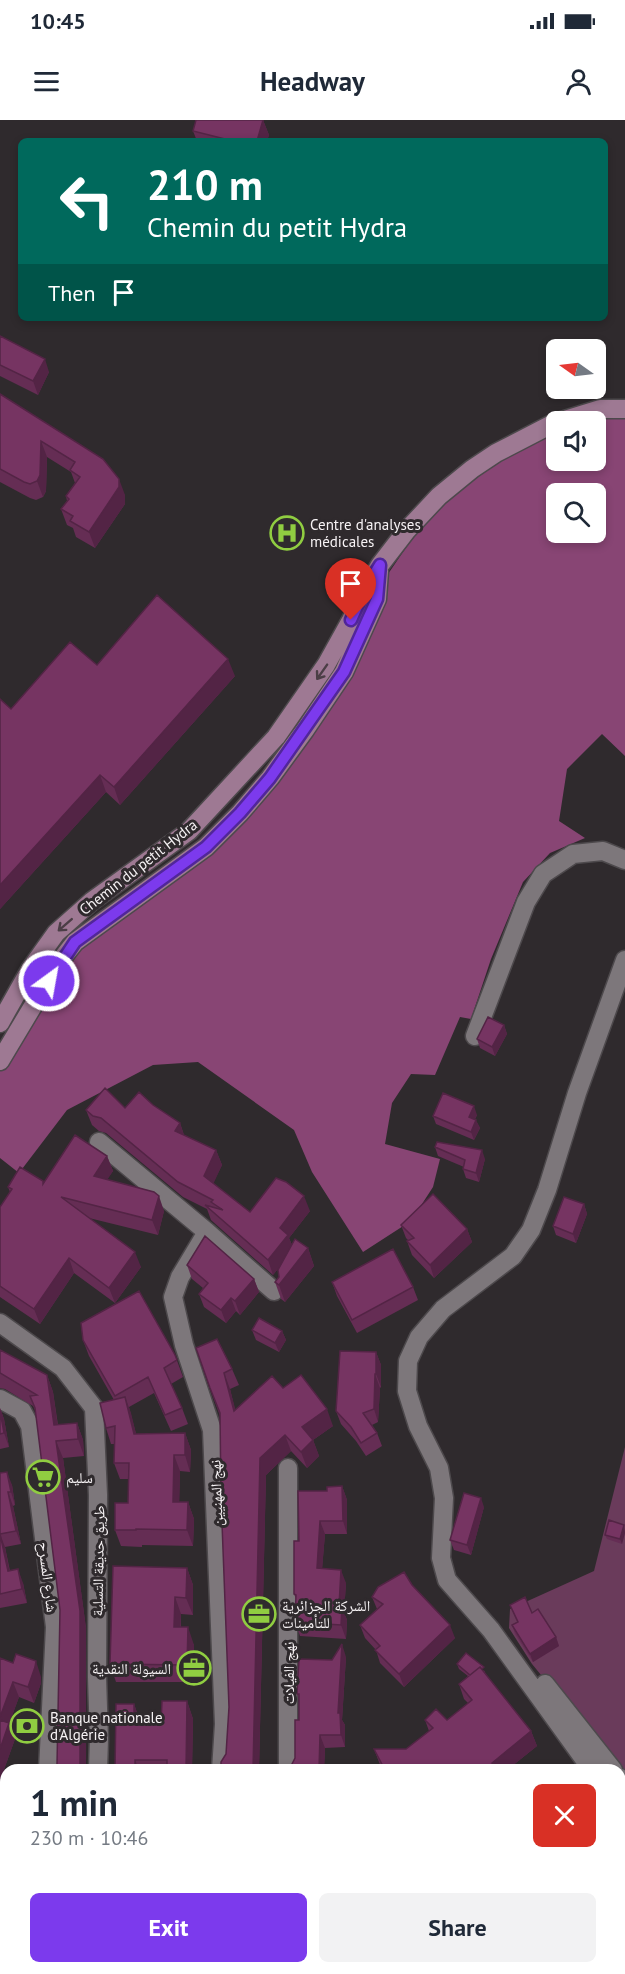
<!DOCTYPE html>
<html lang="en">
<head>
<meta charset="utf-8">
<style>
	:root { --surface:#fff; --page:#f2f2f3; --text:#1f2937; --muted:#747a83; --accent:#7c3aed }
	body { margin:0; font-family:"PT Sans","Noto Naskh Arabic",sans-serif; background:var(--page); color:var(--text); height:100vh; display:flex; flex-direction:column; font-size:22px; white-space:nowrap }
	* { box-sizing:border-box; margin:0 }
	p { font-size:20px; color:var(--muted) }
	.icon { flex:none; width:33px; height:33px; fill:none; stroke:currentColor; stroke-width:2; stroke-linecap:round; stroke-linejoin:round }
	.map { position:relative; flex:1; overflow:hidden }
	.drawer { position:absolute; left:0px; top:1644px; width:626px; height:210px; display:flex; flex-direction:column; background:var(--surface); border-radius:18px 18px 0 0; box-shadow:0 3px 9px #0003 }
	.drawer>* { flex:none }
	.top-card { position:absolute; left:18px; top:18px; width:590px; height:183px; border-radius:9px; box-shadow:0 3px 9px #0003; background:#00695c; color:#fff; overflow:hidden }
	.needle { width:39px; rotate:284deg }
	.tools { position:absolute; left:546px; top:219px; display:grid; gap:12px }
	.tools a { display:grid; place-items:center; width:60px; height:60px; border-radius:9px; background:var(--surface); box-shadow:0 3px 9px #0003; font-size:30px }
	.pin { position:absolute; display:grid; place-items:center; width:51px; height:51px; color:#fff; margin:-62px -26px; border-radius:50% 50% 50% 0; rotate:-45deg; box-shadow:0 0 6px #0007 }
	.pin .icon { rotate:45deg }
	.me { position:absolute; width:66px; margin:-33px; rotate:32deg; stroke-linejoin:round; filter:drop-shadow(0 0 4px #0008) }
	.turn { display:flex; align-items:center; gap:21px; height:126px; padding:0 30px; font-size:27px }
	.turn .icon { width:78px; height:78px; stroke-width:2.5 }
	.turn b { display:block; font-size:42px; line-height:51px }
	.then { display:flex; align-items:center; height:57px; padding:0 30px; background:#0003; gap:12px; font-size:22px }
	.round { display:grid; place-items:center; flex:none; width:63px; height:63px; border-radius:9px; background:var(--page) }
	.head { display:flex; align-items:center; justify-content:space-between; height:102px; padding:0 30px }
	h1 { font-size:36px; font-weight:800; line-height:45px }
	.button { display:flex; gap:12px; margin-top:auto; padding:12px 30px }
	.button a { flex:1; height:69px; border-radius:9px; background:var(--accent); color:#fff; font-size:24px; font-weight:800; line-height:69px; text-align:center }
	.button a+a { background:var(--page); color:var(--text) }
	.status { display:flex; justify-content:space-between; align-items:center; height:42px; padding:0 30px; background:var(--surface); direction:ltr }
	.status svg { height:16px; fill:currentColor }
	header { display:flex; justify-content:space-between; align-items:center; height:78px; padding:0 30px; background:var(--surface); font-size:27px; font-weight:800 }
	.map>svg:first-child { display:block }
	.green { fill:#6a3b5b }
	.forest { fill:#884574; fill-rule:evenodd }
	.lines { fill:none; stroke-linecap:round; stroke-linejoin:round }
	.minor-casing { stroke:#4d494c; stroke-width:21 }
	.tertiary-casing { stroke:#4d494c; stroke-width:21 }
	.secondary-casing { stroke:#4d494c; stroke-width:21 }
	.minor { stroke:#7d777b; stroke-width:18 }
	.tertiary { stroke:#7d777b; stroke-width:18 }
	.secondary { stroke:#9e7993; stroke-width:18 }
	.wall { fill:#652d54 }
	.shaded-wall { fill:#532445 }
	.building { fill:#763462; stroke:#532445; stroke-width:1.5 }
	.oneway { stroke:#4b3e46 }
	.route-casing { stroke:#51269a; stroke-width:15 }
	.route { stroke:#7c3aed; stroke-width:10 }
	.labels { text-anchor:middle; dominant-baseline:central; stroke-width:6; stroke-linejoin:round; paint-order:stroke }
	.poi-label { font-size:15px; fill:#f7f3f5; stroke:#2f2a2d; text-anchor:start }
	.street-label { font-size:15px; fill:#f7f3f5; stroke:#2f2a2d }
</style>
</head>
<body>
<div class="status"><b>10:45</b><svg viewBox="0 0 49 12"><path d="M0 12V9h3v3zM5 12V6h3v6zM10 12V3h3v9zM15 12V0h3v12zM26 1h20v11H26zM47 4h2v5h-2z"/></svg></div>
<header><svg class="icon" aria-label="menu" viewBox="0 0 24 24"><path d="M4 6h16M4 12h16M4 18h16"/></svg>Headway<svg class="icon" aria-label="person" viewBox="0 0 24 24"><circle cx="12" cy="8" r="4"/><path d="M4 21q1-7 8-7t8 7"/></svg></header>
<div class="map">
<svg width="625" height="1854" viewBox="0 0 625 1854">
	<rect width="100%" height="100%" fill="#2f2a2d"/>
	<!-- green -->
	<path class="green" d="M625,1327V1657L532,1544L509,1508L510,1489L594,1451Z"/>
	<!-- forest -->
	<path class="forest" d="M620,295L625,296V636L602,614L567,649L559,701L585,718L550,733L523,762L491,839L471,899L460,897L435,955L411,954L392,983L385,1024L440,1039L433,1067L411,1101L363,1132L312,1052L294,1010L198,942L153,945L67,990L19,1053L0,1038V946L63,843L251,682L365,508L388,454L416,413L461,366L510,331L556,309V340H596V302L582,301ZM556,374H596V412H556Z"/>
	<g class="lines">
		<defs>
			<path id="minor" d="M475,916L526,782L543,754L573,734L603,731L625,740
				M99,1022L207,1112L274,1171
				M207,1112L180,1157L173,1177L184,1225L212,1310L224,1604L221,1650
				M0,1203L63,1248L94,1288L98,1375L97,1557L99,1619L98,1650
				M0,1279L22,1291L30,1306L55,1507L48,1650
				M288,1348V1650
				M545,1564L613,1650
				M592,1650L491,1510L447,1460L441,1438L444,1378L439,1348L418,1306L407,1271L408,1241L419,1217L443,1189L513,1136L531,1110L547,1070L577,973L625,840
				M620,1658L625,1665
				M620,1689L625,1697
				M0,1758L6,1756
				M326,1848L335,1854
				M348,1854L358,1848
				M613,1854L615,1848"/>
			<path id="tertiary" d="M620,1829L625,1825
				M588,1854L596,1848"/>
			<path id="secondary" d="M558,302L600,289H625
				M0,903L31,848L56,813L92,781L189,711L276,617L326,545L351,500L364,471L380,445L407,410L439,376L472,349L496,333L556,302
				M0,941L60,841L75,822L206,727L240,693L270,658L305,610L344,552L377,479L379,451"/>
		</defs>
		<!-- minor casing -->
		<use href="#minor" class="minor-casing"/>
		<!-- tertiary casing -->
		<use href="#tertiary" class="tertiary-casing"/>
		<!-- secondary casing -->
		<use href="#secondary" class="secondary-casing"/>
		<!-- minor -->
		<use href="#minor" class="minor"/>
		<!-- tertiary -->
		<use href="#tertiary" class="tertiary"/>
		<!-- secondary -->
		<use href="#secondary" class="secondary"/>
	</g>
	<!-- wall -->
	<path class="wall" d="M196,0H263L269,15L267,21H197L193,11Z
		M0,216L49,252L38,275L0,256Z
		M0,274L125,375V384L95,428L76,417L73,408L67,405L61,389L67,381L66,376L75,363L71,352L47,337L46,371L43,377L36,380L30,378L0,362Z
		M97,545L235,556L120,685L106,672L0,789V579L11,589Z
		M504,905L507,914L495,936L480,928L477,919Z
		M153,985L180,1003L184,1015L216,1030L222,1045L213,1063L250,1092L310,1091L289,1118L292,1125L308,1128L314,1146L285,1182L281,1179L275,1162L279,1157L280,1146L273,1155L211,1100L207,1089L183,1077L106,1013L99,1011L92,1005L86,990Z
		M477,995L475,999L480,1008L474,1020L436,1004L433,996Z
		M435,1027L485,1039L479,1062L466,1058L463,1049L464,1047L438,1036Z
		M107,1036L113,1051L107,1059L164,1091L158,1115L89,1098L141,1147L115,1183L74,1153L40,1204L0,1177V1087L10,1072L8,1067L44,1063Z
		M584,1084L587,1094L576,1123L556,1115L553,1106Z
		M401,1105L467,1109L472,1122L434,1158L412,1135L407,1121H409L406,1118Z
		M187,1145L254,1159L259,1172L240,1195L236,1191L226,1203L204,1187L199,1174L203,1168L192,1159Z
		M332,1162L413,1167L418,1180L357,1213L337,1176Z
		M252,1210L282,1211L286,1220L279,1232L256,1220Z
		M83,1220L175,1235L183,1257L171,1264L182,1288L188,1304L171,1311L154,1273L129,1287L136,1314L185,1313L191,1330L190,1352L180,1351L179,1382H188L194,1399L193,1426L142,1425V1427L121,1426L115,1410L128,1383L129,1359H120L114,1343V1324H111L106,1308L114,1280L89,1236Z
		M196,1228L232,1249L239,1265L230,1269L235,1290L283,1268L333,1306L313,1320L319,1336L307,1348L291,1331L266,1355L259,1650H221L226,1634L229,1587L220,1296L210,1268Z
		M0,1230L47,1255L53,1272L58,1305L77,1303L83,1320L84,1336L63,1338L86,1508V1650L57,1644L60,1490L36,1292L33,1286L5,1269L0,1268Z
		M376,1232L381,1245V1267L380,1268L378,1302L372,1305L377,1313L382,1326L366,1336L356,1321L341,1304L336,1291Z
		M0,1288L4,1299L9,1327L0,1329Z
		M0,1353L12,1365L15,1385L13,1386L21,1424L5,1427L10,1451L23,1463L27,1483L0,1488Z
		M342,1366L347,1380V1414H325L322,1449L346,1463L344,1492L347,1500L346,1519L300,1516L295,1502L296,1479L294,1474L299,1421L327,1371Z
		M484,1387L471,1435L454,1430L450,1420Z
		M624,1405L625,1413L622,1424L607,1419L605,1415Z
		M187,1448L193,1465V1495L181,1494V1507L194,1525L193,1562H116L110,1544Z
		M412,1465L455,1518L404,1567L380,1543L376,1530L365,1518L360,1505L377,1489L372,1477Z
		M510,1485L532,1493L556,1517L559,1526L533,1542L515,1514L512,1505L517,1502Z
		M346,1537L342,1600L345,1605V1627L325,1628L324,1650H291L295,1638L299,1600V1580L297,1574L332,1540Z
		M0,1538L41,1557V1563L34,1583L19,1577L9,1604L15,1619L2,1655L6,1658V1688L0,1702Z
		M457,1544L485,1551L484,1553L531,1611L537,1626L507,1650H382L374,1629H406L429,1611L425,1600H447L468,1583L464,1579L459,1564L468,1556L459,1549Z
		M187,1581L193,1599L192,1650H115L134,1584L140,1601V1604H161Z
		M0,1767L4,1832L0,1833Z
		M7,1848H238V1849L213,1854H9Z
		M462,1848H505L497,1854H465Z"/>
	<!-- shaded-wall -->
	<path class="shaded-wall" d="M263,0L269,15L267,21H257Z
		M45,239L49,252L38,275L33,261Z
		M41,321L47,337L46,371L43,377L37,361Z
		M119,359L125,375V384L95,428L89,412Z
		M228,539L235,556L120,685L114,667Z
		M100,655L106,672L0,789V765Z
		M504,905L507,914L495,936L492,927Z
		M474,986L477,995L472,1005L469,997Z
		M476,1000L480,1008L474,1020L471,1012Z
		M180,1003L185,1018L175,1011Z
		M216,1030L222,1045L210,1071L204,1056Z
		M482,1030L485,1039L479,1062L476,1053Z
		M107,1036L113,1051L100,1071L94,1056Z
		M159,1076L164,1091L158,1115L152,1100Z
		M304,1076L310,1091L289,1118L294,1130L273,1155L268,1140L280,1108Z
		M584,1084L587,1094L576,1123L573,1114Z
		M467,1109L472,1122L434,1158L430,1145Z
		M308,1128L314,1146L285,1182L279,1165Z
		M135,1132L141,1147L115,1183L109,1168Z
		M69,1138L74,1153L40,1204L34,1189Z
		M254,1159L259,1172L240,1195L235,1181Z
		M231,1178L236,1191L226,1203L221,1190Z
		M282,1211L286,1220L279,1232L275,1223Z
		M376,1232L381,1245V1267L376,1254Z
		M224,1253L230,1269L240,1307L234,1291Z
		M375,1254L380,1268L378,1302L374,1289Z
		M47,1255L53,1272L60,1322L54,1305Z
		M125,1277L131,1293L140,1330L134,1314Z
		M0,1288L4,1299L9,1327L4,1313Z
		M327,1289L333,1306L313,1320L319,1336L307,1348L301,1332L302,1307Z
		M77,1303L83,1320L84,1336L78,1319Z
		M185,1313L191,1330L190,1352L185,1335Z
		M285,1315L291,1331L266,1355L259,1650H253L260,1338Z
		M56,1321L63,1338L86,1508V1650H79Z
		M174,1335L180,1351L179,1398L173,1382Z
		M7,1352L12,1365L15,1385L11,1372Z
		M342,1366L347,1380V1414L343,1401Z
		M8,1372L13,1386L21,1424L16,1411Z
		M481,1378L484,1387L471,1435L467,1425Z
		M188,1382L194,1399L193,1426L187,1410Z
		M320,1401L325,1414L321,1462L317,1448Z
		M624,1405L625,1413L622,1424L620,1419Z
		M0,1414L5,1427L12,1465L8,1451Z
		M187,1448L193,1465V1495L186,1478Z
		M18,1449L23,1463L27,1483L22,1469Z
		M341,1450L346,1463L344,1492L347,1500L346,1519L341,1505L339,1486Z
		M175,1477L181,1494L180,1524L174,1507Z
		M450,1505L455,1518L404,1567L399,1554Z
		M188,1507L194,1525L193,1562L187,1545Z
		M556,1517L559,1526L533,1542L530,1534Z
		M342,1524L346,1537L342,1600L345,1605V1627L341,1615L338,1593Z
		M36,1541L41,1557V1563L34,1583L28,1567Z
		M13,1562L19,1577L9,1604L15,1619L2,1655L4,1661L0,1668V1597Z
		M187,1581L193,1599L192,1650H186Z
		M134,1584L140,1601V1621L134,1604Z
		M531,1611L537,1626L507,1650H495L492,1643Z
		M320,1615L325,1628L324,1650H319Z
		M135,1640L139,1650H135Z
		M6,1658V1688L0,1702V1672Z
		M411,1848H414L415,1854H412Z
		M466,1848H481L483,1854H468Z
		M483,1848H505L497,1854H485Z"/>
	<!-- building -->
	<path class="building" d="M196,0H263L257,21H233L193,11Z
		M0,216L45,239L33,261L0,245Z
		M0,274L103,339L119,359V367L89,412L70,401L73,396L61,389L69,379L66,376L80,357L70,350L75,342L41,321L40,355L37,361L30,364L24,362L0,349Z
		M157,475L228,539L114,667L100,655L0,765V579L11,589L70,522L97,545Z
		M488,897L504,905L492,927L477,919Z
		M105,968L125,988L139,972L153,985L180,1003L175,1011L216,1030L204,1056L250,1092L276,1058L286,1062L304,1076L280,1108L288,1115L268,1140L205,1085L223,1090L211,1082L213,1080L178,1062L101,998L93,996L86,990Z
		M443,973L474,986L469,997L476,1000L471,1012L433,996Z
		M75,1015L107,1036L94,1056L154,1072L159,1076L152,1100L61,1077L135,1132L109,1168L69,1138L34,1189L0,1166V1087L12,1069L8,1067L20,1047L43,1061V1064Z
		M437,1022L482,1030L476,1053L463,1049L465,1040L435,1027Z
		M433,1074L467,1109L430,1145L407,1121L414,1118L401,1105Z
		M564,1077L584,1084L573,1114L553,1106Z
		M205,1116L254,1159L235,1181L231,1178L221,1190L199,1174L208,1163L187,1145Z
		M295,1119L308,1128L279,1165L275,1162L279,1157L278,1150Z
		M393,1129L413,1167L352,1200L332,1162Z
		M139,1171L175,1235L177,1240L164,1248L182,1288L165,1295L148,1257L115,1276L83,1220L81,1203Z
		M259,1198L282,1211L275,1223L252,1210Z
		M217,1219L232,1249L224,1253L234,1291L272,1256L283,1268L301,1255L327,1289L302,1307L313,1320L301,1332L285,1315L260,1338L253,1650H221V1642L226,1634L229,1587L221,1377L220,1293L210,1268L196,1228Z
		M0,1230L47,1255L54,1305L77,1303L78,1319L56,1321L80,1491V1647L79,1650H55L57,1644L60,1490L35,1288L30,1276L37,1275L0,1253Z
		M340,1231L376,1232V1254H375L374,1289L363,1293L377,1313L361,1323L351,1307L336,1291Z
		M125,1277L134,1314L185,1313V1335H174L173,1382H188L187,1410L136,1409V1410H115V1383H128L129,1343H114L115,1306L106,1308L100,1283Z
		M0,1291L4,1313L0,1314Z
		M7,1352L11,1372H8L16,1411L0,1414L8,1451L18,1449L22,1469L0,1474V1353Z
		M342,1366L343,1401H320L317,1448L341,1450L339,1486H342L341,1505L295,1502L296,1475L294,1474V1421H299L298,1371H327V1367Z
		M464,1373L481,1378L467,1425L450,1420Z
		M609,1400L624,1405L620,1419L605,1415Z
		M113,1446L187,1448L186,1478L175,1477L174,1507H188L187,1545L110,1544Z
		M404,1452L412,1465L450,1505L399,1554L375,1530L380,1526L360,1505L383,1484L372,1477L378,1467Z
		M525,1477L532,1493L538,1489L556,1517L530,1534L512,1505L518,1502L510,1485Z
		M342,1524L338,1593H340L341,1615H320L319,1650H291V1646L295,1638V1600H299V1574H297L299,1539L332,1540Z
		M466,1533L484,1547L482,1549L480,1547L470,1555L457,1544Z
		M16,1534L36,1541L35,1547L28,1567L13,1562L0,1597V1538L13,1543Z
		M480,1547L531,1611L492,1643L506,1650H385L374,1629H406L433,1608L425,1600L436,1589L447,1600L472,1580L459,1564Z
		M162,1581H187L186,1650H167V1640H135V1650H115L116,1584H134V1604H161Z
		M0,1600L9,1603L0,1629Z
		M0,1656L6,1658L0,1672Z
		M6,1766V1842L0,1821V1767Z
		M7,1848H81L52,1854H9Z
		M83,1848H182L179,1849L180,1854H84Z
		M379,1848H411L412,1854H380Z"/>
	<!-- one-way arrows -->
	<defs><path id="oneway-shaft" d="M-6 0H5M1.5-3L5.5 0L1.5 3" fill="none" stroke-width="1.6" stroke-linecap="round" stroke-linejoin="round" transform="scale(1.5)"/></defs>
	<g class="oneway">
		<use href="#oneway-shaft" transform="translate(322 552) rotate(125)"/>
		<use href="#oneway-shaft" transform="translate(65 805) rotate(139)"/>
	</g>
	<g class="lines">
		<defs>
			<path id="route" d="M49,861L75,822L206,727L240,693L270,658L344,552L377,479L380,445L364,471L351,500"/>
		</defs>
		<!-- route casing -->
		<use href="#route" class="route-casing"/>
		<!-- route -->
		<use href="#route" class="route"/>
	</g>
	<!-- icons -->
	<defs>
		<symbol id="hospital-ring" viewBox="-11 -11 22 22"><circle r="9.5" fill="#2f2a2d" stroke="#90cd41" stroke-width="1.5"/><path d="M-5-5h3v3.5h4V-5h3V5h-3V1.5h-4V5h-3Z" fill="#90cd41"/></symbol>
		<symbol id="supermarket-ring" viewBox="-11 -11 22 22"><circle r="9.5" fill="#2f2a2d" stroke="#90cd41" stroke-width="1.5"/><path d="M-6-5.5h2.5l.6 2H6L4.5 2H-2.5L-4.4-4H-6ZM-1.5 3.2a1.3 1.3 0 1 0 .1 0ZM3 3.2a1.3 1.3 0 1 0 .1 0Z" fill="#90cd41"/></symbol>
		<symbol id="office-ring" viewBox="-11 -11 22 22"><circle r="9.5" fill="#2f2a2d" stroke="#90cd41" stroke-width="1.5"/><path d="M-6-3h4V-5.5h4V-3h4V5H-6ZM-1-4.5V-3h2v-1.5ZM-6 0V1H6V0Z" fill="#90cd41"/></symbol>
		<symbol id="bank-ring" viewBox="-11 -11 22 22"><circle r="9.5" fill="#2f2a2d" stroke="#90cd41" stroke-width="1.5"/><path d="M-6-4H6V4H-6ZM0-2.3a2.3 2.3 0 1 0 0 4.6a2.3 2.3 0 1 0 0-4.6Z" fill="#90cd41"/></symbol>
	</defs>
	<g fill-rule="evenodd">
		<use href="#hospital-ring" x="268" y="394" width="38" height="38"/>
		<use href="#supermarket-ring" x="24" y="1338" width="38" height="38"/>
		<use href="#office-ring" x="240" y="1475" width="38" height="38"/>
		<use href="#office-ring" x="175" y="1529" width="38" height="38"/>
		<use href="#bank-ring" x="8" y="1587" width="38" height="38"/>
	</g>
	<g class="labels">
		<!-- poi labels -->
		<g class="poi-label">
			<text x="310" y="404">Centre d'analyses<tspan x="310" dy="17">médicales</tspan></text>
			<text x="66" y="1357">سليم</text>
			<text x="282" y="1485">الشركة الجزائرية<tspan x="282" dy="17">للتأمينات</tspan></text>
			<text x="171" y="1548" text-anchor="end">السيولة النقدية</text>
			<text x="50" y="1597">Banque nationale<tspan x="50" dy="17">d'Algérie</tspan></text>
		</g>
		<!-- street labels -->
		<g class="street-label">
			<text transform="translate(138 747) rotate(-38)">Chemin du petit Hydra</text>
			<text transform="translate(216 1373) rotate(-92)">نهج المهنيين</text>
			<text transform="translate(98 1441) rotate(-89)">طريق حديقة التسلية</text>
			<text transform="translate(48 1457) rotate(83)">شارع المسرح</text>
			<text transform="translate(288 1553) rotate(-90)">نهج الفيلات</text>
		</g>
	</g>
</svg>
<div class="tools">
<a><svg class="needle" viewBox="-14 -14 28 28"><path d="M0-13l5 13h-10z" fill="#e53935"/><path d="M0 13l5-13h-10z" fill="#747a83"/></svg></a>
<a><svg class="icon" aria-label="sound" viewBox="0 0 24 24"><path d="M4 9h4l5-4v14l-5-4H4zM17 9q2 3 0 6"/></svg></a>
<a><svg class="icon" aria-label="search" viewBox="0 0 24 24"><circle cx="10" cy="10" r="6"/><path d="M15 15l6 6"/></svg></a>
</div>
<div class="pin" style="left:351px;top:500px;background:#d93025"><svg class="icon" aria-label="arrive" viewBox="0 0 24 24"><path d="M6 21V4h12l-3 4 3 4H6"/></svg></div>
<svg class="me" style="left:49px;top:861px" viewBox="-20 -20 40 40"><circle r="17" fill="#7c3aed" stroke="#fff" stroke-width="3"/><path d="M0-11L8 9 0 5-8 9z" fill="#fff"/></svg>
<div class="top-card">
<div class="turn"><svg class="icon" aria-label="left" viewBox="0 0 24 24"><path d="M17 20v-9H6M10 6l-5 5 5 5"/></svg><div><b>210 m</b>Chemin du petit Hydra</div></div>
<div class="then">Then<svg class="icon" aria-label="arrive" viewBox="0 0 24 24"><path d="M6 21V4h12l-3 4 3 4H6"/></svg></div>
</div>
<section class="drawer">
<div class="head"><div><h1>1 min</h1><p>230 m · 10:46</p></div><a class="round" style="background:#d93025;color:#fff"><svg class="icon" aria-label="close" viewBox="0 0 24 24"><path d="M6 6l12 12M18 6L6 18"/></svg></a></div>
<div class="button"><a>Exit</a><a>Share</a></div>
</section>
</div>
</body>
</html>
